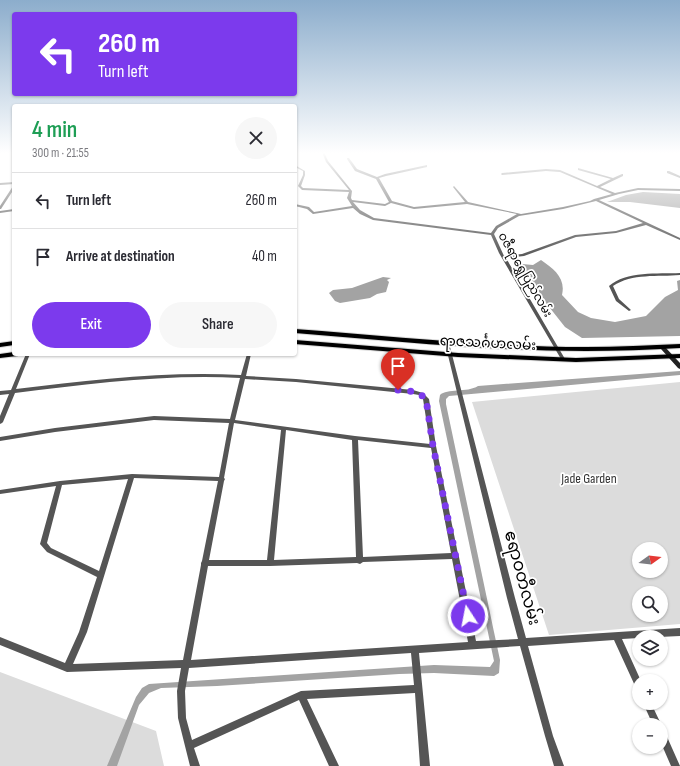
<!DOCTYPE html>
<html lang="en">
<head>
<meta charset="utf-8">
<style>
	:root { --surface:#fff; --page:#f7f7f7; --text:#2b2b33; --muted:#7c7c81; --line:#e1e1e2; --accent:#7c3aed }
	body { margin:0; font-family:"Sofia Sans Condensed","Noto Sans Myanmar",sans-serif; background:var(--page); color:var(--text); height:100vh; display:flex; flex-direction:column; font-size:15px; white-space:nowrap }
	* { box-sizing:border-box; margin:0 }
	p { font-size:13px; color:var(--muted) }
	.icon { flex:none; width:22px; height:22px; fill:none; stroke:currentColor; stroke-width:2; stroke-linecap:round; stroke-linejoin:round }
	.map { position:relative; flex:1; overflow:hidden }
	.side { position:absolute; left:12px; top:104px; width:285px; height:252px; display:flex; flex-direction:column; background:var(--surface); border-radius:4px; box-shadow:0 1px 3px #0004 }
	.side>* { flex:none }
	.guide { position:absolute; left:12px; top:12px; width:285px; height:84px; border-radius:4px; box-shadow:0 1px 3px #0004; background:#7c3aed; color:#fff; overflow:hidden }
	.needle { width:26px; rotate:75deg }
	.tools { position:absolute; left:632px; top:542px; display:grid; gap:8px }
	.tools a { display:grid; place-items:center; width:36px; height:36px; border-radius:50%; background:var(--surface); box-shadow:0 1px 3px #0004; font-size:20px }
	.pin { position:absolute; display:grid; place-items:center; width:34px; height:34px; color:#fff; margin:-41px -17px; border-radius:50% 50% 50% 0; rotate:-45deg; box-shadow:0 0 4px #0007 }
	.pin .icon { rotate:45deg }
	.me { position:absolute; width:44px; margin:-22px; rotate:349deg; stroke-linejoin:round; filter:drop-shadow(0 0 3px #0008) }
	.turn { display:flex; align-items:center; gap:14px; height:84px; padding:0 20px; font-size:18px }
	.turn .icon { width:52px; height:52px; stroke-width:2.5 }
	.turn b { display:block; font-size:28px; line-height:34px }
	.round { display:grid; place-items:center; flex:none; width:42px; height:42px; border-radius:21px; background:var(--page) }
	.summary { display:flex; align-items:center; justify-content:space-between; height:68px; padding:0 20px }
	h1 { font-size:24px; font-weight:600; line-height:30px; color:#1e9e55 }
	.primary-button { display:flex; gap:8px; margin-top:auto; padding:8px 20px }
	.primary-button a { flex:1; height:46px; border-radius:24px; background:var(--accent); color:#fff; font-size:16px; font-weight:600; line-height:46px; text-align:center }
	.primary-button a+a { background:var(--page); color:var(--text) }
	ul { padding:0; list-style:none }
	li { display:flex; align-items:center; gap:12px; height:56px; padding:0 20px; border-top:1px solid var(--line) }
	li div { flex:1 }
	li b { display:block; font-size:15px }
	li em { font-style:normal }
	.map>svg:first-child { display:block }
	.green { fill:#dcdcdc; fill-rule:evenodd }
	.water { fill:#a3a3a3 }
	.lines { fill:none; stroke-linecap:round; stroke-linejoin:round }
	.primary-casing { stroke:#dbdbdb; stroke-width:2 }
	.street { fill:#555; fill-rule:evenodd }
	.secondary { fill:#222; fill-rule:evenodd }
	.primary { fill:#000; fill-rule:evenodd }
	.route { stroke:#7c3aed; stroke-width:7; stroke-dasharray:0 12.6 }
	.labels { text-anchor:middle; dominant-baseline:central; stroke-width:3.5; stroke-linejoin:round; paint-order:stroke }
	.far-street-label { font-size:12px; fill:#000; stroke:#fff }
	.street-label { font-size:14px; fill:#000; stroke:#fff }
	.park-label { font-size:14px; fill:#333; stroke:#fff }
	.near-street-label { font-size:17px; fill:#000; stroke:#fff }
</style>
</head>
<body>
<div class="map">
<svg width="680" height="766" viewBox="0 0 680 766">
	<rect width="100%" height="100%" fill="#fff"/>
	<!-- green -->
	<path class="green" d="M680,382V624L549,635L472,402ZM639,549H661V571H639ZM639,593H661V615H639Z
		M0,672L156,731L164,766H0Z"/>
	<!-- water -->
	<path class="water" d="M643,192L680,194V208L630,202H607L626,195Z
		M541,260C554,269 566,278 562,295L578,312L591,318L615,322L646,316L665,297L678,290L677,281L680,280V336L582,338L565,327L546,303L522,264L533,265Z
		M383,277L391,278L387,280L389,282L386,292L377,294L370,298L340,303L335,301L329,293L333,290L352,288Z
		M680,371V375L449,396L446,399V404L494,632L500,660L499,673L494,676L434,673L399,674L217,686L161,688L149,693L139,705L117,766H107L136,697L142,688L149,684L434,665L490,667L494,661L439,401L440,395C447,388 467,393 478,386Z"/>
	<g class="lines">
		<defs>
			<path id="primary" d="M295,329C392,336 489,347 586,347C617,347 649,345 680,344V348C649,350 617,351 586,351C489,351 392,341 295,333Z
				M295,340L458,353L576,358L680,354V358L576,362L458,357L295,344Z
				M14,341V345L0,347V343Z
				M14,352V354H18L17,356L0,358V354Z"/>
		</defs>
		<!-- primary casing -->
		<use href="#primary" class="primary-casing"/>
		<!-- street -->
		<path class="street" d="M322,152H324L328,161L352,191L351,198L352,200L385,204L389,202L376,179L355,171L347,159V158H349L357,169L377,177L385,174L427,165V167L386,176L379,178L392,201L414,207L465,202L453,187L454,186L468,202L521,214L563,207L590,201L594,199L612,194L560,172L546,171L502,175L501,174L502,173L546,169L560,170L597,186L611,179L578,170V168L613,178L622,174H623V176L600,187L615,193L638,188L680,189V191L638,190L619,194L599,200L680,238V240L646,225L616,233L576,237L524,256L506,258L565,359L563,360L561,359L499,253L491,235L373,220L360,214L353,208L313,214L307,209L295,206V204L309,207L314,212L352,206L347,198L349,192L302,190L298,186L303,175V171L295,167V165L305,171V175L301,186L303,188L349,190L326,162ZM596,201L643,223L616,231L575,235L522,254L504,256L494,234L498,228L519,216L563,209ZM353,202L385,206L391,203L414,209L467,204L517,214L496,226L491,233L374,218L360,210Z
			M667,171H669L680,176V178L667,173Z
			M14,182V184L0,185V183Z
			M13,186H14V189L1,209H0V206Z
			M14,209V211L0,213V211Z
			M680,273V275C658,277 632,273 613,286L619,299L631,310L629,311L616,301L609,286C626,271 658,274 680,273Z
			M445,342H447L449,343L515,598L526,638L680,628V636L659,637H639V638L622,639L641,681H639V689L636,688L614,640L528,646L553,736L564,766H554L545,736L520,646L419,653L430,766H420L415,693L307,699L339,766H329L299,700L194,748L200,766H190L178,718L177,691L181,668L67,672L0,645V637L65,663L79,632L97,577L47,552L40,544L56,486L0,494V490L60,481L132,474L219,477L229,423L154,420L55,432L0,441V437L55,428L154,416L230,419L240,378C165,374 90,384 15,393L3,422L2,423L0,424V416L9,394L0,395V391L11,390L26,354H30L16,389C91,380 165,371 241,375L247,354H251L246,376L296,379L413,390L423,393L429,399L436,446L458,554L459,556V557L476,641L518,639L507,598L445,343ZM245,379L296,382L413,394L419,395L423,399L430,444L355,436L235,420ZM234,423L281,430L267,560H209L224,481L225,479L224,478ZM286,430L352,440L356,557L274,560ZM358,440L431,448L451,553L363,557ZM134,478L218,481L202,561L201,563V565L183,660L73,664L87,632ZM128,479L99,571L51,548L47,543L62,485ZM452,559L468,642L191,660L208,566H270L357,563L360,564L363,562ZM411,653L414,685L301,691L192,740L186,718L185,691L189,668Z
			M643,703H651L660,722L661,725V726V725H653Z
			M661,729L664,730L680,766H671L661,743Z"/>
		<!-- secondary -->
		<path class="secondary" d="M663,346L665,347L680,363V369L678,368L661,349L660,348L661,347Z"/>
		<!-- primary -->
		<use href="#primary" class="primary"/>
	</g>
	<!-- sky -->
	<linearGradient id="sky" x2="0" y2="1"><stop stop-color="#8cadcc"/><stop offset="0.59" stop-color="#fff"/><stop offset="1" stop-color="#fff" stop-opacity="0"/></linearGradient>
	<rect width="680" height="259" fill="url(#sky)"/>
	<g class="lines">
		<!-- route -->
		<path class="route" d="M398,390C409,391 418,391 426,399L433,446L468,616"/>
	</g>
	<g class="labels">
		<!-- far-street labels -->
		<g class="far-street-label">
			<text transform="translate(525 275) rotate(60)">ဝဇီရာရွှေပြည်လမ်း</text>
		</g>
		<!-- street labels -->
		<g class="street-label">
			<text transform="translate(488 343) rotate(3)">ရာဇသင်္ဂဟလမ်း</text>
		</g>
		<!-- park labels -->
		<g class="park-label">
			<text x="589" y="478">Jade Garden</text>
		</g>
		<!-- near-street labels -->
		<g class="near-street-label">
			<text transform="translate(522 578) rotate(75)">ဧရာဝတီလမ်း</text>
		</g>
	</g>
</svg>
<div class="tools">
<a><svg class="needle" viewBox="-14 -14 28 28"><path d="M0-13l5 13h-10z" fill="#e53935"/><path d="M0 13l5-13h-10z" fill="#7c7c81"/></svg></a>
<a><svg class="icon" aria-label="search" viewBox="0 0 24 24"><circle cx="10" cy="10" r="6"/><path d="M15 15l6 6"/></svg></a>
<a><svg class="icon" aria-label="layers" viewBox="0 0 24 24"><path d="M12 4l9 5-9 5-9-5zM3 14l9 5 9-5"/></svg></a>
<a>+</a>
<a>−</a>
</div>
<div class="pin" style="left:398px;top:390px;background:#d93025"><svg class="icon" aria-label="arrive" viewBox="0 0 24 24"><path d="M6 21V4h12l-3 4 3 4H6"/></svg></div>
<svg class="me" style="left:468px;top:616px" viewBox="-20 -20 40 40"><circle r="17" fill="#7c3aed" stroke="#fff" stroke-width="3"/><path d="M0-11L8 9 0 5-8 9z" fill="#fff"/></svg>
<div class="guide">
<div class="turn"><svg class="icon" aria-label="left" viewBox="0 0 24 24"><path d="M17 20v-9H6M10 6l-5 5 5 5"/></svg><div><b>260 m</b>Turn left</div></div>
</div>
<section class="side">
<div class="summary"><div><h1>4 min</h1><p>300 m · 21:55</p></div><a class="round"><svg class="icon" aria-label="close" viewBox="0 0 24 24"><path d="M6 6l12 12M18 6L6 18"/></svg></a></div>
<ul>
<li><svg class="icon" aria-label="left" viewBox="0 0 24 24"><path d="M17 20v-9H6M10 6l-5 5 5 5"/></svg><div><b>Turn left</b></div><em>260 m</em></li>
<li><svg class="icon" aria-label="arrive" viewBox="0 0 24 24"><path d="M6 21V4h12l-3 4 3 4H6"/></svg><div><b>Arrive at destination</b></div><em>40 m</em></li>
</ul>
<div class="primary-button"><a>Exit</a><a>Share</a></div>
</section>
</div>
</body>
</html>
